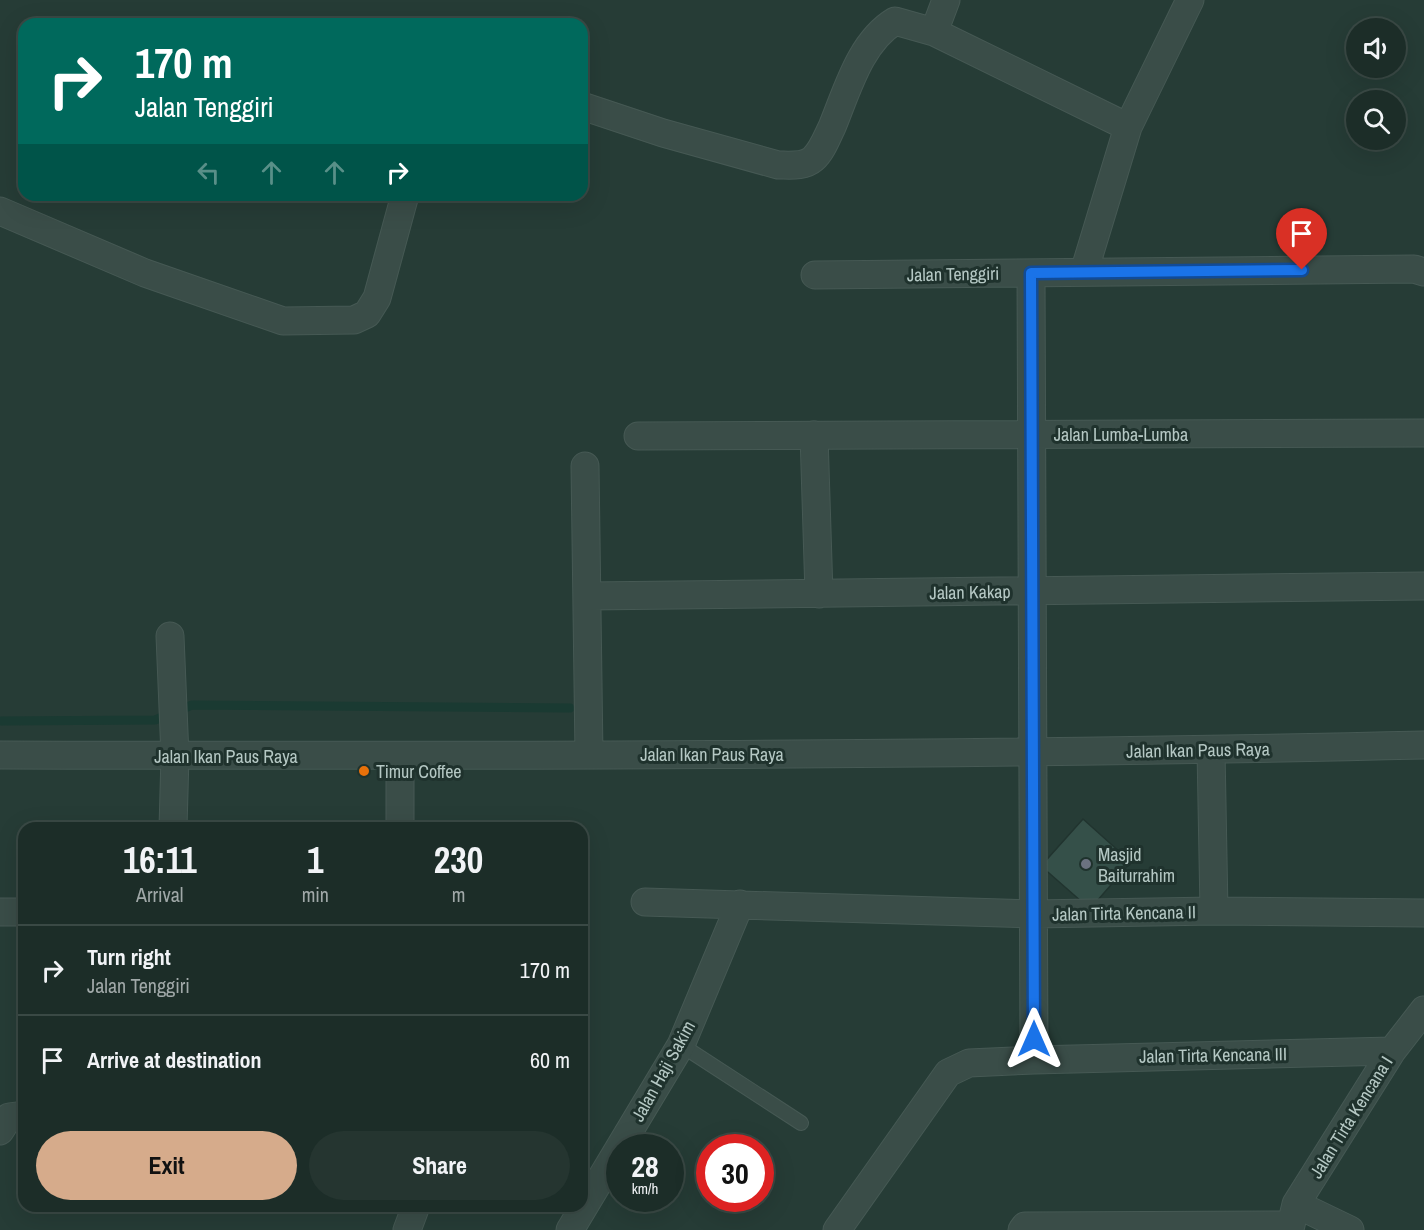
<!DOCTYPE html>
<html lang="en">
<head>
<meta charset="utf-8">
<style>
	:root { --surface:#1c2d28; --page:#253530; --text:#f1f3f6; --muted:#a0a8a8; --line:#3a4945; --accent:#d6ab8b }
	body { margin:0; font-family:"Archivo Narrow",sans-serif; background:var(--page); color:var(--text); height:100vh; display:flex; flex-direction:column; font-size:22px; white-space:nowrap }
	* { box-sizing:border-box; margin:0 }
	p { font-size:20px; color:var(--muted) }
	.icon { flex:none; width:33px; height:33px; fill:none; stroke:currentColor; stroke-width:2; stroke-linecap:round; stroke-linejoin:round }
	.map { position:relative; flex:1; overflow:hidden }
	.details { position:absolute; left:18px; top:822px; width:570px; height:390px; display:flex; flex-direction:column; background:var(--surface); border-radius:18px; box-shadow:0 6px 24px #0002,0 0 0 2px var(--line) }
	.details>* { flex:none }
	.top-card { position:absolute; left:18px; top:18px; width:570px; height:183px; border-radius:18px; box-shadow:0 6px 24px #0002,0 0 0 2px var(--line); background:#00695c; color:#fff; overflow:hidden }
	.buttons { position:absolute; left:1346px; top:18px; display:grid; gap:12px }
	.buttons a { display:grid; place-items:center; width:60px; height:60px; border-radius:50%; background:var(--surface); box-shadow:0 6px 24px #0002,0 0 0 2px var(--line); font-size:30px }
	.speed { position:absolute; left:606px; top:1134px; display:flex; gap:12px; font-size:30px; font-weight:700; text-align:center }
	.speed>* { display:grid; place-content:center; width:78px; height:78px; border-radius:50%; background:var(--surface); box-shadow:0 6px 24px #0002,0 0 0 2px var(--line); line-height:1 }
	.speed small { font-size:15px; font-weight:400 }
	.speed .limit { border:9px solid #d22; background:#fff; color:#111 }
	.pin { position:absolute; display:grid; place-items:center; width:51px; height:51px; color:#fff; margin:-62px -26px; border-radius:50% 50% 50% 0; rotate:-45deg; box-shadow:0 0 6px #0007 }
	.pin .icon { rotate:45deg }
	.me { position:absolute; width:66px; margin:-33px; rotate:0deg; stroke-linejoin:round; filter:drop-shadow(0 0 4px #0008) }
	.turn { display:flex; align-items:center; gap:21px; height:126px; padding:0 18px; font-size:27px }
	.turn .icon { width:78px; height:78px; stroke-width:2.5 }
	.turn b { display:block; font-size:42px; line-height:51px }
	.lanes { display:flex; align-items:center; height:57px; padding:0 18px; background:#0003; justify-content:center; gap:30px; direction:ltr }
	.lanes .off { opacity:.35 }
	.eta { display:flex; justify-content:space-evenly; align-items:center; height:102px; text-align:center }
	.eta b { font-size:36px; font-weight:700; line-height:42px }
	.button { display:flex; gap:12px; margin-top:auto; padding:12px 18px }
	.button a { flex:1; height:69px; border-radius:36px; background:var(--accent); color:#111; font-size:24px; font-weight:700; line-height:69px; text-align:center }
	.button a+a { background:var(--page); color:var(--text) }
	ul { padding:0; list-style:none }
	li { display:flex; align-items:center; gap:18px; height:90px; padding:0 18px; border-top:2px solid var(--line) }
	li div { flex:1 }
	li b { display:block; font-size:22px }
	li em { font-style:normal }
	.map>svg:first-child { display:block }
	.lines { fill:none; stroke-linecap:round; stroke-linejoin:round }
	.stream { stroke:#1a3a32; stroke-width:9 }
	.building { fill:#355049; stroke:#21342f; stroke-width:1.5 }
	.service-casing { stroke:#465954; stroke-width:16 }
	.minor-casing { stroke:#465954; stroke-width:29 }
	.service { stroke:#3a4d48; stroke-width:14 }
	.minor { stroke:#3a4d48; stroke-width:27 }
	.route-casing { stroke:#114b97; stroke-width:15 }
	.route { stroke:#1a73e8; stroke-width:10 }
	.food-dot { fill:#e8710a; stroke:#1f322d; stroke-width:2 }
	.worship-dot { fill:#6b7280; stroke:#1f322d; stroke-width:2 }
	.labels { text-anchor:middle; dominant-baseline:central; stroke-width:6; stroke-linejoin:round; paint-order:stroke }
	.street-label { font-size:18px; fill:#b5c8c4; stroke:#1f322d }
	.poi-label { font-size:18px; fill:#b5c8c4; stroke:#1f322d; text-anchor:start }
</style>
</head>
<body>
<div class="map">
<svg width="1424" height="1230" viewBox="0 0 1424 1230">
	<rect width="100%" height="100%" fill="#263c36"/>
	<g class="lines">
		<!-- stream -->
		<path class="stream" d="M0,721L155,720L192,705L570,708"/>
	</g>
	<!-- building -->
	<path class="building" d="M1083,819L1131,862L1090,909L1041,866Z"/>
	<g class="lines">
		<defs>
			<path id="service" d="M681,1045L801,1123"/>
			<path id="minor" d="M934,32L946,0
				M582,106L663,133L778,165C789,165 804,167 813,159C822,151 827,137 832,127C847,91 860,42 895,21L934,32L1128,127
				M0,211L145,273L283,321L354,320L367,314L377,298L405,195
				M1084,272L1128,127L1190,0
				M1031,273L1034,1060
				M815,275L1414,269L1424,272
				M814,435L819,594
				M638,436L1424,433
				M585,466L589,755
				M588,596L1424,586
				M170,636L175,756L173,828
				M1211,750L1214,911
				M0,755C475,756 949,756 1424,745
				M400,828V756
				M645,902L1033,914L1214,911L1424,913
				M0,912H24
				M0,1131L9,1117L24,1115
				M1296,1204L1350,1230
				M407,1230L416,1206
				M570,1230L681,1045L740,904
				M837,1230L948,1073L969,1063L1034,1060L1392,1051
				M1022,1230L1025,1226L1291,1225
				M1288,1230L1291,1225L1296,1204L1392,1051L1424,1010"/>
		</defs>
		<!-- service casing -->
		<use href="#service" class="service-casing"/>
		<!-- minor casing -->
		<use href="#minor" class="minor-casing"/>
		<!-- service -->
		<use href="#service" class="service"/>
		<!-- minor -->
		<use href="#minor" class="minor"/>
	</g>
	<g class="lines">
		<defs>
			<path id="route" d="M1034,1039L1031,273L1302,270"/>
		</defs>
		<!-- route casing -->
		<use href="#route" class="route-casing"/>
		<!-- route -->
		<use href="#route" class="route"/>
	</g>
	<!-- markers -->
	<circle class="food-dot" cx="364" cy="771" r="6"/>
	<circle class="worship-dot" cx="1086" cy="864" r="6"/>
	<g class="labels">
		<!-- street labels -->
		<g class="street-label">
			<text transform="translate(953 274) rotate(-1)">Jalan Tenggiri</text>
			<text x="1121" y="434">Jalan Lumba-Lumba</text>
			<text transform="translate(970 592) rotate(-1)">Jalan Kakap</text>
			<text transform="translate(1198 750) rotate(-1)">Jalan Ikan Paus Raya</text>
			<text x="712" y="754">Jalan Ikan Paus Raya</text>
			<text x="226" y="756">Jalan Ikan Paus Raya</text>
			<text transform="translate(1124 913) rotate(-1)">Jalan Tirta Kencana II</text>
			<text transform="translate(1213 1055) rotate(-1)">Jalan Tirta Kencana III</text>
			<text transform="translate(663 1071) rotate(-61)">Jalan Haji Sakim</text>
			<text transform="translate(1351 1117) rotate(-58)">Jalan Tirta Kencana I</text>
		</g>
		<!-- poi labels -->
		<g class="poi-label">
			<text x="376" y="771">Timur Coffee</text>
			<text x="1098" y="854">Masjid<tspan x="1098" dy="21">Baiturrahim</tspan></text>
		</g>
	</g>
</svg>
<div class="buttons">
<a><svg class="icon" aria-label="sound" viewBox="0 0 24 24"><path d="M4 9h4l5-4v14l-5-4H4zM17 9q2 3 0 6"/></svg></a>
<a><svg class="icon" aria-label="search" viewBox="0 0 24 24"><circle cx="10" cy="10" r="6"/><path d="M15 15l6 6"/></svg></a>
</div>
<div class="speed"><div>28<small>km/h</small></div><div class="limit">30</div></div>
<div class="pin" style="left:1302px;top:270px;background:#d93025"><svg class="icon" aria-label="arrive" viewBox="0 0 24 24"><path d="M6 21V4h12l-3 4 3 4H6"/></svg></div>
<svg class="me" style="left:1034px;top:1039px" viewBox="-20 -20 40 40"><path d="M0-17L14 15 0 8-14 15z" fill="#1a73e8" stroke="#fff" stroke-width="4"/></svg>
<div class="top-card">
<div class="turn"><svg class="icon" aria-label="right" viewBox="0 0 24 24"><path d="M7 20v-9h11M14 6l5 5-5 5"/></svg><div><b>170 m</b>Jalan Tenggiri</div></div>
<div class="lanes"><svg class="icon off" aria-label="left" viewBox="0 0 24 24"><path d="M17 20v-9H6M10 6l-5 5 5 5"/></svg><svg class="icon off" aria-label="ahead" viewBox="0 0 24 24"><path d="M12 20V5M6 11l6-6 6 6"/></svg><svg class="icon off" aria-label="ahead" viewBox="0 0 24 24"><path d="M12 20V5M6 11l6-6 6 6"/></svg><svg class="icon" aria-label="right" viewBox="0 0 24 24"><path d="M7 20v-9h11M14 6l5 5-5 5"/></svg></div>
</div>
<section class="details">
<div class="eta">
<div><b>16:11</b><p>Arrival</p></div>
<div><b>1</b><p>min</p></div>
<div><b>230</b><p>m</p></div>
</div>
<ul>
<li><svg class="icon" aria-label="right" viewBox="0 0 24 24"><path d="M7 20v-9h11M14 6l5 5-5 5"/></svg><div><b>Turn right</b><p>Jalan Tenggiri</p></div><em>170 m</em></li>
<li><svg class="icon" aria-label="arrive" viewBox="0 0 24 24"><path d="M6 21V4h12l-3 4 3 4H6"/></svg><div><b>Arrive at destination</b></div><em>60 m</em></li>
</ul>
<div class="button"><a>Exit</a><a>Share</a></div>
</section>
</div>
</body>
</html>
